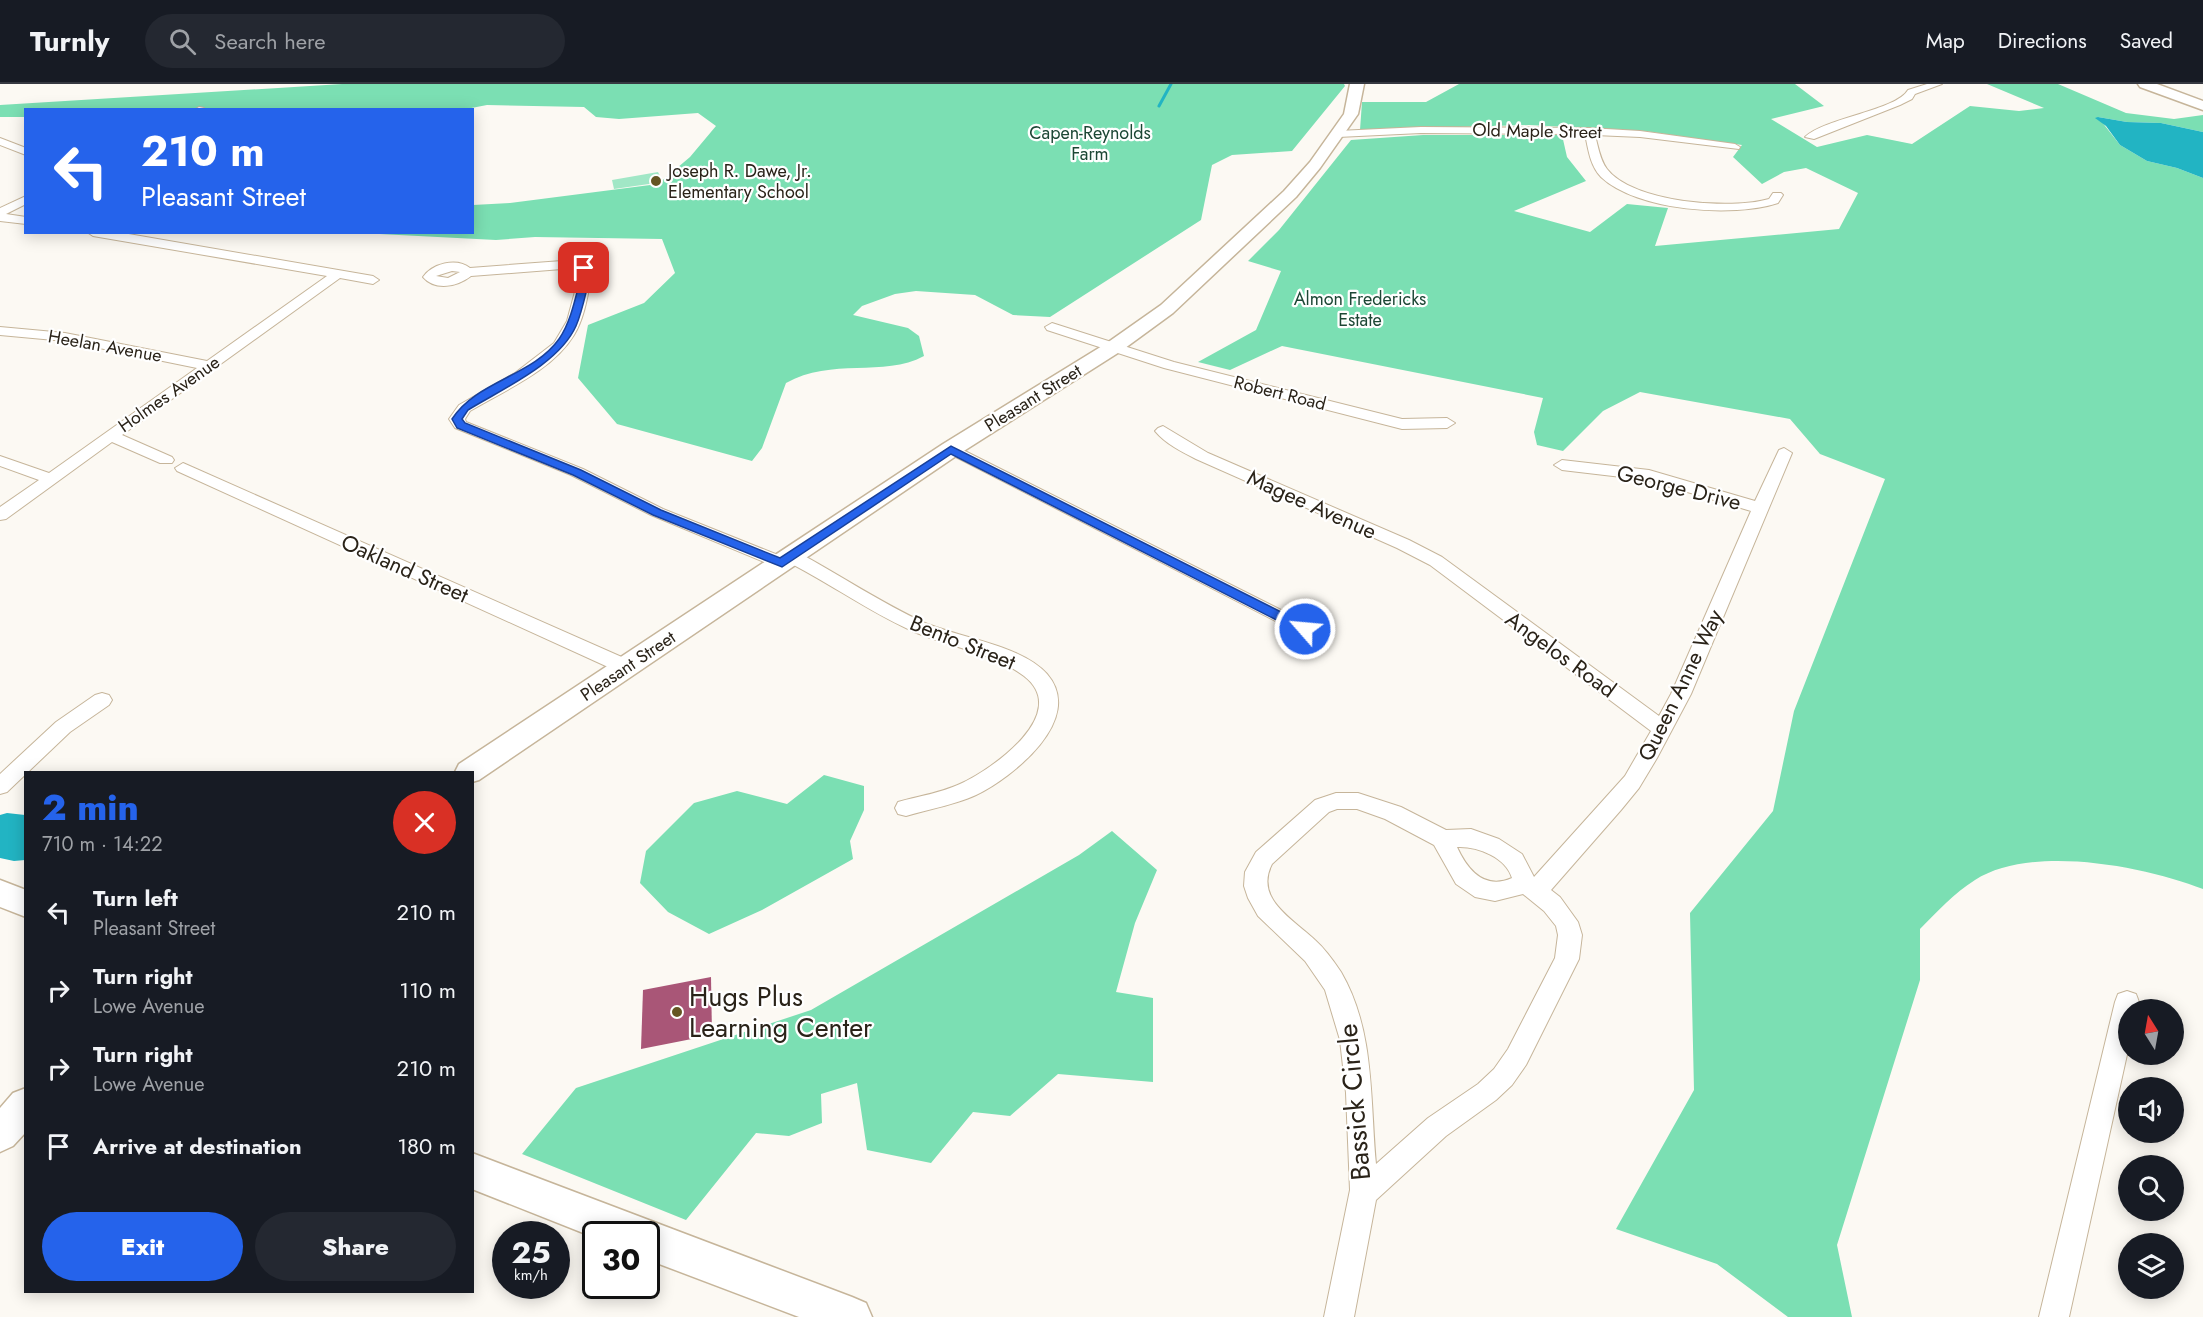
<!DOCTYPE html>
<html lang="en">
<head>
<meta charset="utf-8">
<style>
	:root { --surface:#171b24; --page:#242831; --text:#f1f3f6; --muted:#9ea1a6; --line:#363941; --accent:#2563eb }
	body { margin:0; font-family:Jost,sans-serif; background:var(--page); color:var(--text); height:100vh; display:flex; flex-direction:column; font-size:22px; white-space:nowrap }
	* { box-sizing:border-box; margin:0 }
	p { font-size:20px; color:var(--muted) }
	.icon { flex:none; width:33px; height:33px; fill:none; stroke:currentColor; stroke-width:2; stroke-linecap:round; stroke-linejoin:round }
	.map { position:relative; flex:1; overflow:hidden }
	.side { position:absolute; left:24px; top:687px; width:450px; height:522px; display:flex; flex-direction:column; background:var(--surface); border-radius:0px; box-shadow:0 3px 15px #0003 }
	.side>* { flex:none }
	.banner { position:absolute; left:24px; top:24px; width:450px; height:126px; border-radius:0px; box-shadow:0 3px 15px #0003; background:#2563eb; color:#fff; overflow:hidden }
	.needle { width:39px; rotate:349deg }
	.fabs { position:absolute; left:2118px; top:915px; display:grid; gap:12px }
	.fabs a { display:grid; place-items:center; width:66px; height:66px; border-radius:50%; background:var(--surface); box-shadow:0 3px 15px #0003; font-size:30px }
	.speed { position:absolute; left:492px; top:1137px; display:flex; gap:12px; font-size:30px; font-weight:700; text-align:center }
	.speed>* { display:grid; place-content:center; width:78px; height:78px; border-radius:50%; background:var(--surface); box-shadow:0 3px 15px #0003; line-height:1 }
	.speed small { font-size:15px; font-weight:400 }
	.speed .limit { border:3px solid #111; border-radius:9px; background:#fff; color:#111 }
	.pin { position:absolute; display:grid; place-items:center; width:51px; height:51px; color:#fff; margin:-26px; border-radius:12px; box-shadow:0 3px 9px #0006 }
	.me { position:absolute; width:66px; margin:-33px; rotate:297deg; stroke-linejoin:round; filter:drop-shadow(0 0 4px #0008) }
	.turn { display:flex; align-items:center; gap:21px; height:126px; padding:0 18px; font-size:27px }
	.turn .icon { width:78px; height:78px; stroke-width:2.5 }
	.turn b { display:block; font-size:42px; line-height:51px }
	.round { display:grid; place-items:center; flex:none; width:63px; height:63px; border-radius:32px; background:var(--page) }
	.head { display:flex; align-items:center; justify-content:space-between; height:102px; padding:0 18px }
	h1 { font-size:36px; font-weight:800; line-height:45px; color:var(--accent) }
	.action { display:flex; gap:12px; margin-top:auto; padding:12px 18px }
	.action a { flex:1; height:69px; border-radius:36px; background:var(--accent); color:#fff; font-size:24px; font-weight:800; line-height:69px; text-align:center }
	.action a+a { background:var(--page); color:var(--text) }
	ul { padding:0; list-style:none }
	li { display:flex; align-items:center; gap:18px; height:78px; padding:0 18px }
	li div { flex:1 }
	li b { display:block; font-size:22px }
	li em { font-style:normal }
	header { display:flex; align-items:center; gap:36px; box-sizing:border-box; height:84px; padding:0 30px; background:var(--surface); border-bottom:2px solid var(--line) }
	header strong { font-size:28px }
	nav { display:flex; gap:33px; margin-inline-start:auto; font-size:21px }
	.search { width:420px; height:54px; background:var(--page); display:flex; align-items:center; gap:15px; box-sizing:border-box; padding:0 21px; border-radius:33px; color:var(--muted); font-size:22px }
	.map>svg:first-child { display:block }
	.green { fill:#a1e7c6 }
	.forest { fill:#7bdfb3 }
	.water { fill:#22b4c3 }
	.lines { fill:none; stroke-linecap:round; stroke-linejoin:round }
	.stream { stroke:#22b4c3; stroke-width:3 }
	.building { fill:#a95677 }
	.street-casing { stroke:#c6b59a; stroke-width:2 }
	.secondary-casing { stroke:#c6b59a; stroke-width:3 }
	.street { fill:#fff; fill-rule:evenodd }
	.secondary { fill:#fff; fill-rule:evenodd }
	.route { fill:#2563eb; stroke:#184099; stroke-width:1.5 }
	.poi-dot { fill:#655623; stroke:#fff; stroke-width:2 }
	.labels { text-anchor:middle; dominant-baseline:central; stroke-width:4.5; stroke-linejoin:round; paint-order:stroke }
	.far-street-label { font-size:18px; fill:#2a2319; stroke:#fff }
	.far-park-label { font-size:18px; fill:#1c4735; stroke:#fff }
	.far-poi-label { font-size:18px; fill:#2a2319; stroke:#fff; text-anchor:start }
	.street-label { font-size:22px; fill:#2a2319; stroke:#fff }
	.near-poi-label { font-size:27px; fill:#2a2319; stroke:#fff; text-anchor:start }
	.near-street-label { font-size:27px; fill:#2a2319; stroke:#fff }
</style>
</head>
<body>
<header>
<strong>Turnly</strong>
<div class="search"><svg class="icon" aria-label="search" viewBox="0 0 24 24"><circle cx="10" cy="10" r="6"/><path d="M15 15l6 6"/></svg>Search here</div>
<nav><a>Map</a><a>Directions</a><a>Saved</a></nav>
</header>
<div class="map">
<svg width="2203" height="1233" viewBox="0 0 2203 1233">
	<rect width="100%" height="100%" fill="#fcf9f3"/>
	<!-- green -->
	<path class="green" d="M658,88L663,98L614,105L612,96Z"/>
	<!-- forest -->
	<path class="forest" d="M342,0H1344L1345,2L1292,67L1232,71L1212,81L1201,136L1050,233L1013,231L975,211L916,207L895,210L862,222L853,231L908,244L919,252L924,272C883,294 832,273 786,299L762,364L752,377L617,340L578,294L588,241L644,219L675,189L662,155L535,153L496,156L360,149L472,148L473,121L510,119L658,100L690,73L716,42L698,29L619,35L596,33L584,23L487,21L461,26H26L25,33H0V21Z
		M1459,0H1795L1824,22L1771,35L1817,63L1867,51L1912,60L1970,22L2019,27L2044,24L1987,0H2058L2126,29L2174,35L2203,31V48L2161,39L2127,38L2098,33L2120,61L2147,77L2177,84L2203,94V805C2144,782 2031,760 1975,796C1954,809 1937,828 1920,845V896L1837,1161L1852,1233H1788L1717,1180L1616,1145L1694,1006L1690,829L1773,727L1794,627L1885,395L1820,370L1790,335L1640,308L1603,327L1563,367L1537,361L1534,348L1543,314L1282,262L1230,286L1198,278L1256,246L1281,187L1248,177L1279,146L1351,56L1423,51H1562L1567,73L1586,97L1514,127L1590,148L1627,120L1668,124L1655,162L1839,145L1858,109L1806,84L1784,88L1762,100L1733,73L1742,61L1644,47L1529,41L1360,46L1362,18H1426Z
		M824,691L864,702V726L850,757L853,775L762,826L709,850L668,828L640,799L646,767L694,719L737,707L787,720Z
		M1112,747L1157,786L1135,839L1116,908L1153,914V998L1058,990L1010,1032L973,1028L931,1079L867,1066L857,999L821,1010L822,1039L789,1052L756,1049L686,1136L522,1070L576,1004L811,926L1079,771Z"/>
	<!-- water -->
	<path class="water" d="M2098,33L2127,38L2161,39L2203,48V94L2177,84L2147,77L2120,61L2106,42L2095,34Z
		M7,729L25,731V776L14,777L0,774V731Z"/>
	<g class="lines">
		<!-- stream -->
		<path class="stream" d="M1159,22L1171,0"/>
	</g>
	<!-- building -->
	<path class="building" d="M711,893L712,951L641,965L643,906Z"/>
	<g class="lines">
		<defs>
			<path id="street" d="M1927,0H1942L1915,10L1912,15L1900,21L1814,55L1805,53C1825,34 1897,26 1908,6Z
				M199,23L204,24L205,26H194Z
				M1421,43L1589,44L1640,47L1735,60L1740,63L1739,65L1640,53L1595,51C1598,62 1600,76 1607,85C1633,119 1732,126 1769,115L1773,109H1781L1783,111L1778,119C1733,134 1637,127 1601,93C1590,82 1588,64 1585,50L1421,49L1338,53L1333,50L1338,47Z
				M0,54L26,64V71L0,61Z
				M26,112V120L6,130L26,133V140L0,137V124Z
				M87,148H117L373,192L379,196L373,200L340,194L122,351L172,373L174,376L172,379H160L112,358L6,435L0,436V423L39,396L0,382V372L49,389L197,284L65,257L0,251V243L65,249L207,277L327,192L93,152Z
				M562,177L586,180L592,189C588,209 585,233 574,251C552,287 505,306 470,327L465,335L466,338L583,385L663,425L783,473L785,468H797C840,491 881,519 925,539C961,554 1021,561 1047,590C1086,635 1013,693 976,711C954,721 929,725 906,732L898,730L895,724L898,718C919,712 941,709 960,700C993,685 1072,629 1024,592C991,567 946,563 910,546C868,527 831,500 790,479L788,483H776L651,431L571,391L455,344L449,335L459,321L515,289L554,259L567,237L580,189L578,186L562,185L471,192C457,203 435,207 423,193C432,180 456,173 470,184ZM452,187L460,188L448,194L436,192Z
				M1052,239L1174,278L1402,335L1447,334L1455,339L1447,344L1402,345L1164,284L1047,246L1045,243Z
				M1163,342L1208,369L1409,456L1442,473L1659,632L1671,610L1751,427L1647,396L1562,386L1554,381L1562,376L1649,386L1755,417L1779,366L1784,364L1792,369L1691,610L1657,674L1639,704L1621,726L1551,806L1560,813L1578,838L1582,851L1579,875L1526,981L1512,1001L1496,1016L1446,1052L1376,1116L1354,1233H1324L1350,1106L1346,1009L1340,956L1325,906L1305,877L1258,832L1248,814L1244,802L1245,788L1256,768L1315,716L1336,709H1358L1401,723L1446,746L1471,745L1499,755L1522,770L1534,793L1625,692L1651,647L1430,481L1397,464L1196,375C1182,368 1166,360 1155,347L1158,344ZM1337,725H1357L1385,735L1434,761L1456,800L1475,813L1495,817L1523,810L1544,827L1556,842L1558,851L1555,874L1508,965L1494,985L1478,1000L1428,1034L1376,1080C1370,1016 1375,946 1341,888C1333,876 1325,865 1315,856C1293,835 1254,815 1272,780L1329,728ZM1457,763C1477,762 1506,773 1512,794C1485,806 1468,787 1457,763Z
				M951,360L1311,541L1314,545L1311,549H1299L946,368L943,365L946,362Z
				M183,379L633,578L635,583L633,588L626,590L619,588L177,387L175,384Z
				M102,609L109,611L112,616L109,621L70,648L7,708L0,710V690L56,638L95,611Z
				M2127,907L2136,910L2139,918L2137,926H2128V966L2069,1233H2039L2115,918L2118,910Z"/>
			<path id="secondary" d="M1350,0H1364L1358,30L1320,84L1296,113L1173,229L1121,267L959,370L479,696L472,698V688H455L459,680L943,360L1107,259L1161,221L1284,107L1310,78L1344,30Z
				M2138,0H2157L2203,17V26L2140,3Z
				M0,796L26,806V833L0,823Z
				M26,1004V1048L13,1062L0,1068V1024L13,1009Z
				M472,1069L852,1213L866,1219L872,1233H799L646,1175V1150H596V1154L472,1105Z"/>
		</defs>
		<!-- street casing -->
		<use href="#street" class="street-casing"/>
		<!-- secondary casing -->
		<use href="#secondary" class="secondary-casing"/>
		<!-- street -->
		<use href="#street" class="street"/>
		<!-- secondary -->
		<use href="#secondary" class="secondary"/>
	</g>
	<!-- route -->
	<path class="route" d="M581,182H588L591,189C586,206 583,226 576,242C559,280 502,305 468,326L462,335L465,339L581,386L661,426L780,474L951,362L1309,542L1311,545L1305,549L1300,548L951,370L782,483L653,431L573,391L457,344L452,335C476,297 533,292 559,255C572,236 576,210 582,189Z"/>
	<!-- markers -->
	<g class="poi-dot">
		<circle cx="656" cy="97" r="6"/>
		<circle cx="677" cy="928" r="6"/>
	</g>
	<g class="labels">
		<!-- far-street labels -->
		<g class="far-street-label">
			<text transform="translate(1537 47) rotate(1)">Old Maple Street</text>
			<text transform="translate(105 262) rotate(10)">Heelan Avenue</text>
			<text transform="translate(1280 309) rotate(14)">Robert Road</text>
			<text transform="translate(169 310) rotate(-35)">Holmes Avenue</text>
			<text transform="translate(1033 314) rotate(-32)">Pleasant Street</text>
			<text transform="translate(628 582) rotate(-34)">Pleasant Street</text>
		</g>
		<!-- far-park labels -->
		<g class="far-park-label">
			<text x="1090" y="49">Capen-Reynolds<tspan x="1090" dy="21">Farm</tspan></text>
			<text x="1360" y="215">Almon Fredericks<tspan x="1360" dy="21">Estate</tspan></text>
		</g>
		<!-- far-poi labels -->
		<g class="far-poi-label">
			<text x="668" y="87">Joseph R. Dawe, Jr.<tspan x="668" dy="21">Elementary School</tspan></text>
		</g>
		<!-- street labels -->
		<g class="street-label">
			<text transform="translate(1679 403) rotate(14)">George Drive</text>
			<text transform="translate(1312 420) rotate(24)">Magee Avenue</text>
			<text transform="translate(405 484) rotate(24)">Oakland Street</text>
			<text transform="translate(963 558) rotate(22)">Bento Street</text>
			<text transform="translate(1561 570) rotate(36)">Angelos Road</text>
			<text transform="translate(1680 601) rotate(-64)">Queen Anne Way</text>
		</g>
		<!-- near-poi labels -->
		<g class="near-poi-label">
			<text x="689" y="912">Hugs Plus<tspan x="689" dy="31">Learning Center</tspan></text>
		</g>
		<!-- near-street labels -->
		<g class="near-street-label">
			<text transform="translate(1354 1018) rotate(-95)">Bassick Circle</text>
		</g>
	</g>
</svg>
<div class="fabs">
<a><svg class="needle" viewBox="-14 -14 28 28"><path d="M0-13l5 13h-10z" fill="#e53935"/><path d="M0 13l5-13h-10z" fill="#9ea1a6"/></svg></a>
<a><svg class="icon" aria-label="sound" viewBox="0 0 24 24"><path d="M4 9h4l5-4v14l-5-4H4zM17 9q2 3 0 6"/></svg></a>
<a><svg class="icon" aria-label="search" viewBox="0 0 24 24"><circle cx="10" cy="10" r="6"/><path d="M15 15l6 6"/></svg></a>
<a><svg class="icon" aria-label="layers" viewBox="0 0 24 24"><path d="M12 4l9 5-9 5-9-5zM3 14l9 5 9-5"/></svg></a>
</div>
<div class="speed"><div>25<small>km/h</small></div><div class="limit">30</div></div>
<div class="pin" style="left:584px;top:184px;background:#d93025"><svg class="icon" aria-label="arrive" viewBox="0 0 24 24"><path d="M6 21V4h12l-3 4 3 4H6"/></svg></div>
<svg class="me" style="left:1305px;top:545px" viewBox="-20 -20 40 40"><circle r="17" fill="#2563eb" stroke="#fff" stroke-width="3"/><path d="M0-11L8 9 0 5-8 9z" fill="#fff"/></svg>
<div class="banner">
<div class="turn"><svg class="icon" aria-label="left" viewBox="0 0 24 24"><path d="M17 20v-9H6M10 6l-5 5 5 5"/></svg><div><b>210 m</b>Pleasant Street</div></div>
</div>
<section class="side">
<div class="head"><div><h1>2 min</h1><p>710 m · 14:22</p></div><a class="round" style="background:#d93025;color:#fff"><svg class="icon" aria-label="close" viewBox="0 0 24 24"><path d="M6 6l12 12M18 6L6 18"/></svg></a></div>
<ul>
<li><svg class="icon" aria-label="left" viewBox="0 0 24 24"><path d="M17 20v-9H6M10 6l-5 5 5 5"/></svg><div><b>Turn left</b><p>Pleasant Street</p></div><em>210 m</em></li>
<li><svg class="icon" aria-label="right" viewBox="0 0 24 24"><path d="M7 20v-9h11M14 6l5 5-5 5"/></svg><div><b>Turn right</b><p>Lowe Avenue</p></div><em>110 m</em></li>
<li><svg class="icon" aria-label="right" viewBox="0 0 24 24"><path d="M7 20v-9h11M14 6l5 5-5 5"/></svg><div><b>Turn right</b><p>Lowe Avenue</p></div><em>210 m</em></li>
<li><svg class="icon" aria-label="arrive" viewBox="0 0 24 24"><path d="M6 21V4h12l-3 4 3 4H6"/></svg><div><b>Arrive at destination</b></div><em>180 m</em></li>
</ul>
<div class="action"><a>Exit</a><a>Share</a></div>
</section>
</div>
</body>
</html>
